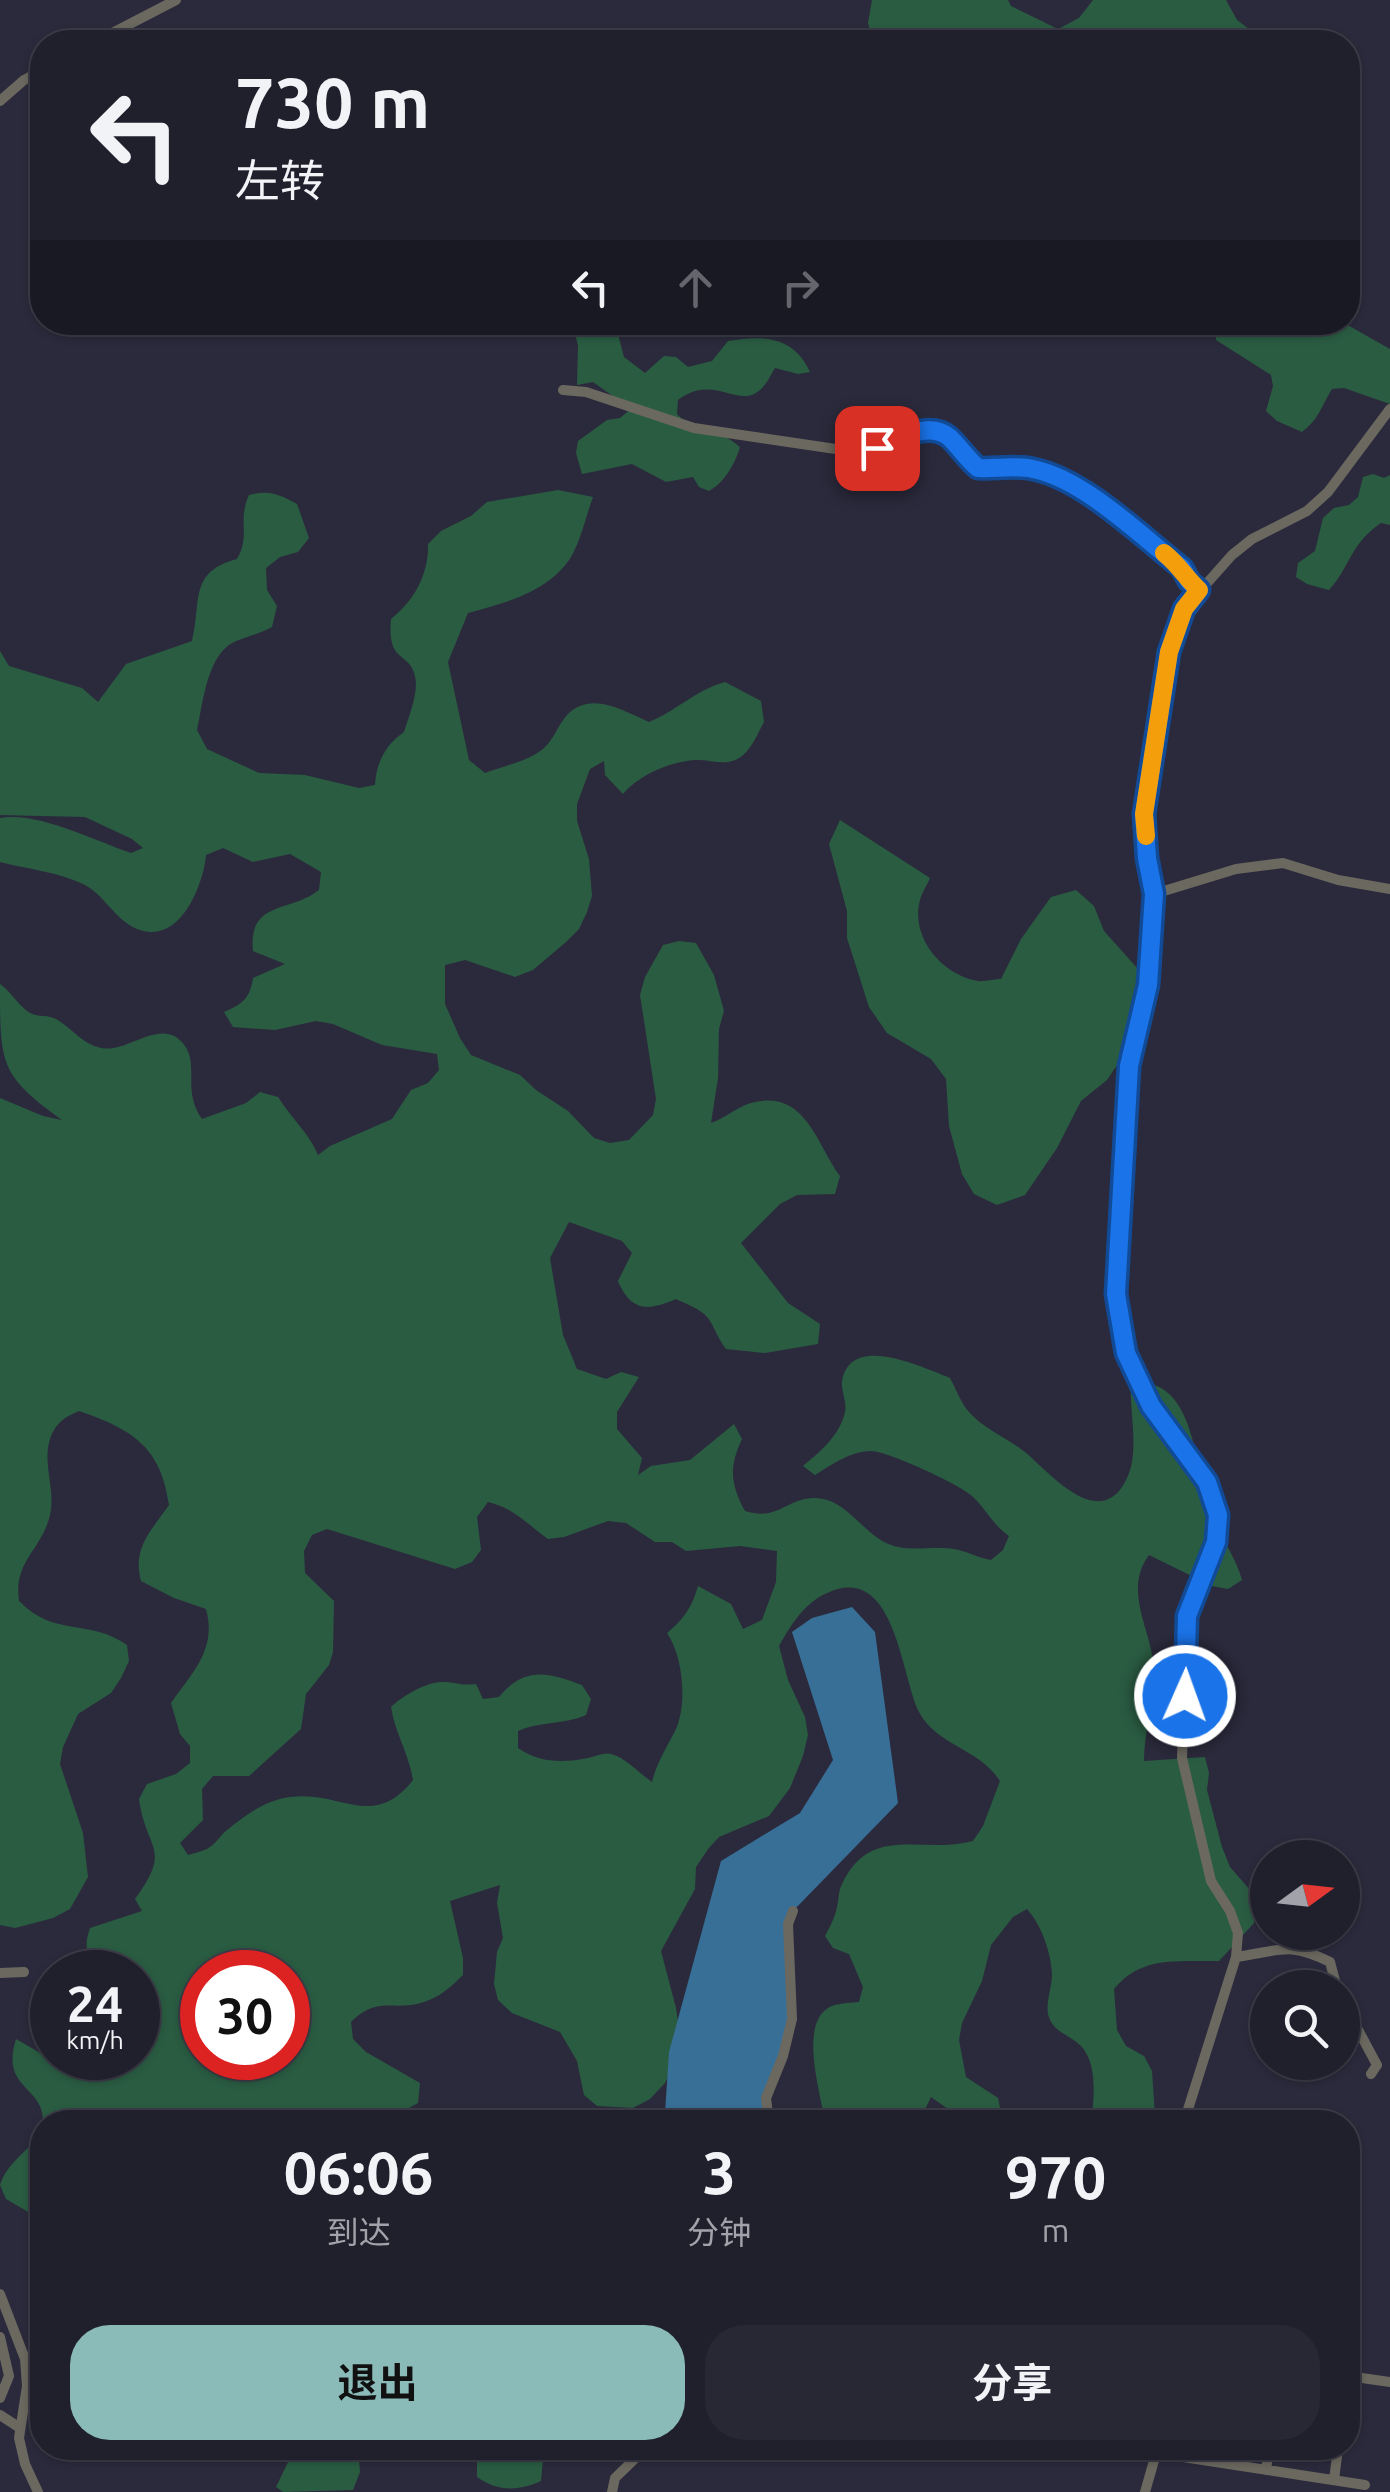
<!DOCTYPE html>
<html lang="zh">
<head>
<meta charset="utf-8">
<style>
	:root { --surface:#20202d; --page:#282835; --text:#f1f3f6; --muted:#a2a3aa; --line:#3d3e49; --accent:#8bbbb9 }
	body { margin:0; font-family:Ubuntu,"Noto Sans SC",sans-serif; background:var(--page); color:var(--text); height:100vh; display:flex; flex-direction:column; font-size:38px; white-space:nowrap }
	* { box-sizing:border-box; margin:0 }
	p { font-size:32px; color:var(--muted) }
	.icon { flex:none; width:55px; height:55px; fill:none; stroke:currentColor; stroke-width:2; stroke-linecap:round; stroke-linejoin:round }
	.map { position:relative; flex:1; overflow:hidden }
	.details { position:absolute; left:30px; top:2110px; width:1330px; height:350px; display:flex; flex-direction:column; background:var(--surface); border-radius:40px; box-shadow:0 2px 8px #0004,0 0 0 2px var(--line) }
	.details>* { flex:none }
	.top-card { position:absolute; left:30px; top:30px; width:1330px; height:305px; border-radius:40px; box-shadow:0 2px 8px #0004,0 0 0 2px var(--line); background:#20202d; color:var(--text); overflow:hidden }
	.needle { width:65px; rotate:75deg }
	.fabs { position:absolute; left:1250px; top:1840px; display:grid; gap:20px }
	.fabs a { display:grid; place-items:center; width:110px; height:110px; border-radius:50%; background:var(--surface); box-shadow:0 2px 8px #0004,0 0 0 2px var(--line); font-size:50px }
	.speed { position:absolute; left:30px; top:1950px; display:flex; gap:20px; font-size:50px; font-weight:700; text-align:center }
	.speed>* { display:grid; place-content:center; width:130px; height:130px; border-radius:50%; background:var(--surface); box-shadow:0 2px 8px #0004,0 0 0 2px var(--line); line-height:1 }
	.speed small { font-size:25px; font-weight:400 }
	.speed .limit { border:15px solid #d22; background:#fff; color:#111 }
	.pin { position:absolute; display:grid; place-items:center; width:85px; height:85px; color:#fff; margin:-42px; border-radius:20px; box-shadow:0 5px 15px #0006 }
	.me { position:absolute; width:110px; margin:-55px; rotate:2deg; stroke-linejoin:round; filter:drop-shadow(0 0 8px #0008) }
	.turn { display:flex; align-items:center; gap:35px; height:210px; padding:0 40px; font-size:45px }
	.turn .icon { width:130px; height:130px; stroke-width:2.5 }
	.turn b { display:block; font-size:70px; line-height:85px }
	.lanes { display:flex; align-items:center; height:95px; padding:0 40px; background:#0003; justify-content:center; gap:50px; direction:ltr }
	.lanes .off { opacity:.35 }
	.eta { display:flex; justify-content:space-evenly; align-items:center; height:170px; text-align:center }
	.eta b { font-size:60px; font-weight:700; line-height:70px }
	.primary-button { display:flex; gap:20px; margin-top:auto; padding:20px 40px }
	.primary-button a { flex:1; height:115px; border-radius:40px; background:var(--accent); color:#111; font-size:40px; font-weight:700; line-height:115px; text-align:center }
	.primary-button a+a { background:var(--page); color:var(--text) }
	.map>svg:first-child { display:block }
	.green { fill:#2a5c42; fill-rule:evenodd }
	.water { fill:#386f97 }
	.lines { fill:none; stroke-linecap:round; stroke-linejoin:round }
	.minor { stroke:#6b685f; stroke-width:10 }
	.route-casing { stroke:#114b97; stroke-width:25 }
	.route { stroke:#1a73e8; stroke-width:18 }
	.slow { stroke:#f59e0b; stroke-width:18 }
</style>
</head>
<body>
<div class="map">
<svg width="1390" height="2492" viewBox="0 0 1390 2492">
	<rect width="100%" height="100%" fill="#2b2a3c"/>
	<!-- green -->
	<path class="green" d="M872,0H1008L1011,6L1058,29L1079,18L1093,0H1226L1237,20L1257,35L1260,42H873L868,23Z
		M572,323H615L624,357L645,373L664,356L676,357L688,367L712,361L728,341C763,335 794,336 810,372L798,374L775,368C771,374 767,384 761,389C739,411 714,372 678,400L677,414C695,433 716,426 740,447C735,464 724,483 709,491L699,487L693,477L666,482L632,464L582,474L576,453L578,441L607,420L620,418L631,409L593,382L577,385L578,345Z
		M1234,323L1261,330L1266,323H1344L1390,349V404L1344,388L1332,389C1321,407 1319,419 1302,432L1277,421L1266,411L1273,386L1271,375L1216,340V328Z
		M1373,474L1384,478L1390,475V525L1381,523C1349,545 1351,566 1329,590L1307,584L1296,577L1298,563L1315,551L1323,518L1334,508L1349,505L1358,497L1363,477Z
		M558,490L593,497C586,516 581,540 571,557C549,592 505,603 468,613L448,662L469,760L485,773C505,765 528,762 544,748C554,739 558,725 567,715C591,690 624,711 649,722C676,711 696,690 725,682L761,701L764,722C758,733 752,748 742,756C726,768 712,759 695,760C669,762 639,775 623,794L605,775L604,761L590,769L577,804V821L589,859L592,896L587,912L579,929L566,942L533,970L515,977L465,960L445,965V1004L460,1038L471,1055L520,1075L536,1090L568,1111L594,1138L610,1143L629,1140L653,1115L656,1099L640,995L645,977L663,945L679,941L696,943L714,975L724,1011L719,1029L718,1078L711,1123C726,1118 739,1105 755,1102C806,1091 817,1145 840,1176L835,1194L797,1195L780,1204L741,1243L788,1303L820,1324L818,1344L765,1353L726,1349C718,1339 713,1324 708,1318C701,1309 686,1304 676,1299C648,1311 631,1312 618,1281L632,1253L622,1241L569,1222L550,1258L563,1335L577,1369L606,1379L621,1372L639,1377L617,1412V1429L642,1458L638,1475L651,1466L690,1460L734,1424L742,1439C729,1467 730,1483 745,1511C777,1521 785,1500 812,1498C843,1496 860,1529 884,1542C908,1554 930,1545 954,1549C966,1551 979,1558 991,1560L1003,1550L1009,1536C993,1525 986,1509 972,1496C959,1484 889,1452 872,1451C852,1450 831,1465 815,1475L803,1466C820,1452 840,1435 845,1412C847,1402 841,1391 842,1381C851,1332 923,1368 950,1378C956,1389 961,1403 969,1412C984,1429 1007,1438 1025,1452C1048,1471 1098,1532 1125,1482C1141,1454 1129,1414 1131,1383C1196,1375 1194,1467 1209,1509C1218,1535 1235,1554 1242,1580L1228,1589L1212,1586L1149,1555C1121,1593 1155,1633 1154,1675C1154,1704 1144,1731 1144,1761L1205,1757L1209,1773L1207,1790L1222,1847L1230,1867L1257,1898L1254,1923L1219,1961C1178,1962 1142,1955 1114,1989L1117,2030L1126,2046L1144,2056L1152,2071L1155,2116L1151,2122H1091C1094,2100 1098,2064 1081,2046C1070,2035 1052,2032 1048,2014C1046,2001 1052,1987 1052,1974C1051,1952 1041,1924 1027,1909L1013,1917L991,1945L982,1981L962,2023L959,2040L966,2077L998,2098L1003,2122H958L948,2109L931,2097L919,2122H825C821,2094 799,2026 828,2008C836,2003 850,2003 859,2002L863,1987L849,1954L833,1948L825,1936C830,1927 835,1917 837,1907C839,1899 838,1892 842,1884C871,1823 922,1855 973,1841L983,1826L1000,1781C980,1749 936,1745 919,1712C902,1678 896,1574 838,1589C807,1598 794,1620 779,1646L788,1680L805,1717L808,1735L803,1756L790,1788L769,1816L719,1837L708,1849L696,1867L695,1889L661,1951L676,2008L681,2043L673,2066L665,2083L650,2099L633,2108L597,2106L584,2095L577,2061L560,2032L512,2013L498,2000L494,1984L497,1952L503,1938L497,1903L500,1885L450,1901L463,1958V1975C452,1986 440,1997 424,2002C394,2012 378,1995 351,2022L353,2039L366,2052L420,2083L418,2103L384,2122H43C44,2085 0,2090 16,2039L42,2054L52,2045V2058H138V1972H101C87,1957 83,1948 90,1928L142,1911L135,1899C173,1847 146,1851 139,1799L147,1784L176,1774L190,1763V1746L180,1734L171,1703C193,1672 217,1649 206,1609L174,1598L141,1581C132,1548 151,1531 169,1505C161,1446 131,1429 79,1411C65,1417 57,1422 51,1436C41,1462 56,1488 50,1515C42,1550 13,1561 19,1601C55,1638 89,1618 127,1645L129,1661L121,1678L111,1693L78,1714L63,1747L60,1764L83,1833L88,1877L70,1909L53,1918L15,1928L0,1925V1098L43,1116L62,1120C0,1075 0,1065 0,984C10,991 17,1003 27,1011C36,1018 46,1014 56,1019C72,1028 82,1044 101,1048C128,1054 163,1014 185,1046C199,1067 182,1091 202,1119L246,1103L260,1092L278,1097C291,1118 309,1133 318,1155L330,1146L392,1119L411,1090L428,1083L439,1070L437,1054L382,1045L333,1024L316,1021L275,1030L233,1027L224,1012C243,1004 250,998 253,978L285,964L253,951C248,900 290,913 319,890L321,872L290,854L253,862L223,848L206,855C203,887 179,946 137,929C115,920 103,893 83,884C58,872 27,869 0,862V818C37,811 96,841 131,853L143,848L132,839L85,817L0,815V651L9,666L82,688L98,702L126,664L192,641C202,602 188,572 237,559C251,535 237,522 249,495C269,490 279,494 297,504L309,538L298,552L280,557L266,568L267,590L277,606L272,627C260,634 247,636 234,642C207,655 203,703 197,730L207,749L259,773L305,775L359,788L375,785C376,763 386,744 404,732C409,716 419,692 415,676C409,650 387,665 391,619C414,601 429,574 428,544L441,531L471,516L487,502ZM488,1502C514,1508 527,1524 548,1539L564,1537L608,1521L626,1523L655,1542H672L686,1551L740,1546L777,1551L776,1582L762,1620L743,1629L731,1604L698,1586C692,1607 684,1619 667,1633C683,1656 688,1705 675,1731C666,1749 657,1762 652,1782C639,1773 626,1758 611,1754C604,1752 596,1756 588,1758C563,1763 539,1763 518,1748V1731C540,1721 564,1725 586,1715L591,1699L582,1685C547,1672 525,1666 499,1697L483,1699L476,1684C460,1686 456,1682 443,1682C428,1681 402,1696 391,1707C395,1733 409,1754 413,1780C373,1831 341,1790 290,1797C266,1800 245,1815 227,1830C221,1835 217,1842 210,1847C204,1851 195,1853 188,1855L180,1843L203,1820L202,1789L213,1776H249L301,1729L306,1694L329,1665L333,1652L334,1601L305,1573L304,1551L312,1535L327,1529L455,1569L472,1562L481,1550L477,1517ZM202,1972H288V2058H202Z
		M840,820L930,878C927,885 922,893 920,900C910,936 941,975 978,981C984,982 995,979 1001,979L1021,939L1051,897L1076,890L1094,906L1104,931L1138,969L1146,1022L1107,1080L1081,1101L1057,1148L1025,1195L997,1205L974,1194L962,1174L949,1126L946,1079L931,1059L887,1033L869,1007L847,938V911L829,844Z
		M42,2124V2220L6,2199L0,2185C9,2157 38,2148 42,2124Z
		M283,2448H358L360,2472L353,2490L283,2492L276,2487L291,2456Z
		M495,2448H544L541,2481C518,2491 498,2492 477,2477V2460Z"/>
	<!-- water -->
	<path class="water" d="M852,1607L875,1632L898,1803L793,1911L792,2019L766,2098L769,2122H661L665,2113L669,2052L721,1861L800,1813L833,1760L792,1632L812,1618Z"/>
	<g class="lines">
		<!-- minor -->
		<path class="minor" d="M95,42L176,0
			M0,101L24,80L42,70
			M563,390L586,392L694,428L856,452L927,429C951,431 961,454 978,468L1028,467L1044,472L1096,497L1182,568L1189,581L1199,590
			M1154,894L1147,858L1145,814L1169,651L1184,609L1232,555L1252,539L1307,511L1328,492L1390,409
			M1236,1957C1280,1951 1288,1941 1330,1962L1337,1988
			M0,1973L24,1972
			M1342,2000L1377,2065L1371,2074
			M769,2122L766,2098L783,2056L792,2019L788,1924L793,1911
			M1184,2122L1236,1957L1238,1933L1230,1911L1211,1881L1182,1758L1187,1616L1215,1543L1218,1515L1207,1482L1151,1406L1126,1353L1117,1294L1129,1066L1148,985L1154,894L1236,869L1283,863L1338,880L1390,889
			M0,2294L25,2359L27,2386L19,2438L25,2464L38,2492
			M0,2337L9,2376L0,2398
			M1348,2366L1354,2307
			M1348,2376L1390,2382
			M0,2415L20,2428
			M1157,2453L1365,2485
			M1266,2470L1269,2448
			M1334,2480L1338,2448
			M612,2492L615,2478L646,2448
			M1145,2492L1157,2450"/>
	</g>
	<g class="lines">
		<defs>
			<path id="route" d="M877,448C898,440 928,420 949,437C959,446 967,459 978,468C995,469 1016,465 1033,469C1084,479 1141,536 1182,568L1189,581L1199,590L1184,609L1169,652L1144,814L1147,858L1154,894L1148,985L1129,1066L1116,1294L1126,1353L1151,1406L1207,1482L1218,1515L1216,1542L1187,1616L1185,1696"/>
		</defs>
		<!-- route casing -->
		<use href="#route" class="route-casing"/>
		<!-- route -->
		<use href="#route" class="route"/>
		<!-- slow -->
		<path class="slow" d="M1146,836L1144,814L1169,652L1184,609L1199,590C1185,577 1180,566 1164,553"/>
	</g>
</svg>
<div class="fabs">
<a><svg class="needle" viewBox="-14 -14 28 28"><path d="M0-13l5 13h-10z" fill="#e53935"/><path d="M0 13l5-13h-10z" fill="#a2a3aa"/></svg></a>
<a><svg class="icon" aria-label="search" viewBox="0 0 24 24"><circle cx="10" cy="10" r="6"/><path d="M15 15l6 6"/></svg></a>
</div>
<div class="speed"><div>24<small>km/h</small></div><div class="limit">30</div></div>
<div class="pin" style="left:877px;top:448px;background:#d93025"><svg class="icon" aria-label="arrive" viewBox="0 0 24 24"><path d="M6 21V4h12l-3 4 3 4H6"/></svg></div>
<svg class="me" style="left:1185px;top:1696px" viewBox="-20 -20 40 40"><circle r="17" fill="#1a73e8" stroke="#fff" stroke-width="3"/><path d="M0-11L8 9 0 5-8 9z" fill="#fff"/></svg>
<div class="top-card">
<div class="turn"><svg class="icon" aria-label="left" viewBox="0 0 24 24"><path d="M17 20v-9H6M10 6l-5 5 5 5"/></svg><div><b>730 m</b>左转</div></div>
<div class="lanes"><svg class="icon" aria-label="left" viewBox="0 0 24 24"><path d="M17 20v-9H6M10 6l-5 5 5 5"/></svg><svg class="icon off" aria-label="ahead" viewBox="0 0 24 24"><path d="M12 20V5M6 11l6-6 6 6"/></svg><svg class="icon off" aria-label="right" viewBox="0 0 24 24"><path d="M7 20v-9h11M14 6l5 5-5 5"/></svg></div>
</div>
<section class="details">
<div class="eta">
<div><b>06:06</b><p>到达</p></div>
<div><b>3</b><p>分钟</p></div>
<div><b>970</b><p>m</p></div>
</div>
<div class="primary-button"><a>退出</a><a>分享</a></div>
</section>
</div>
</body>
</html>
